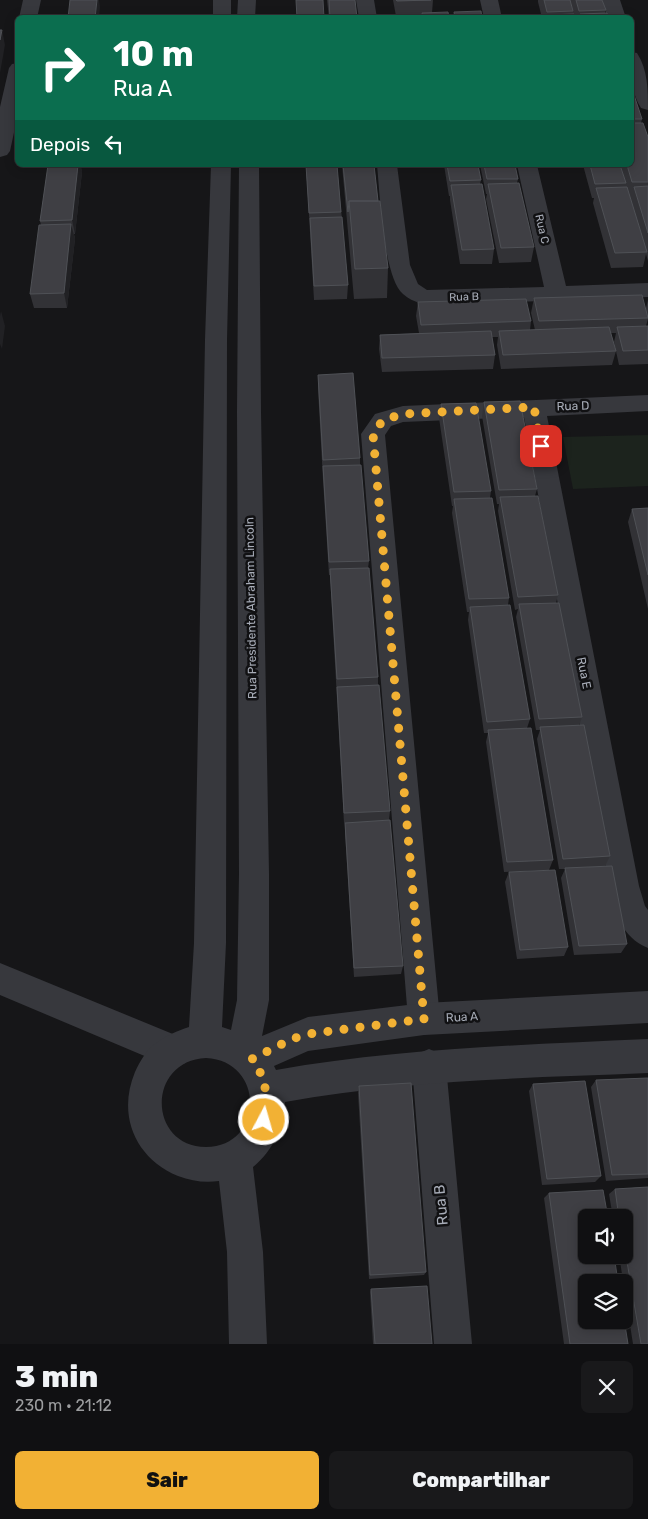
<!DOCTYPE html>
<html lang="pt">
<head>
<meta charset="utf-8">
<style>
	:root { --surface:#101012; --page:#19191b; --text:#f1f3f6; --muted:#9c9d9f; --line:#303032; --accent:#f2b134 }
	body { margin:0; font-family:Rubik,sans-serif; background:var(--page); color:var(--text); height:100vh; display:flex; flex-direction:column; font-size:19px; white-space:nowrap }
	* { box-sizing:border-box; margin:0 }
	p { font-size:16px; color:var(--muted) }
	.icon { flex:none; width:28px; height:28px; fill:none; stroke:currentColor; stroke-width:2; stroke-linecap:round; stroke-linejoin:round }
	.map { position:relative; height:1344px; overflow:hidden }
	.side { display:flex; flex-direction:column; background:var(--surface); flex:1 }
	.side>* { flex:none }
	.hud { position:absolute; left:15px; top:15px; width:619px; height:152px; border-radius:8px; box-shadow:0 2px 12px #0003,0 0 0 1px var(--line); background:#0b6e4f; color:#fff; overflow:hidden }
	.controls { position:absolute; left:578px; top:1209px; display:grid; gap:10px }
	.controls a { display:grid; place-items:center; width:55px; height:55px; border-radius:8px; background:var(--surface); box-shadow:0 2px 12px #0003,0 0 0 1px var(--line); font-size:25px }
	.pin { position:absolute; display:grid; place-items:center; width:42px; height:42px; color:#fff; margin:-21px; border-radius:10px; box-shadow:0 2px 8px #0006 }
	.me { position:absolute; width:55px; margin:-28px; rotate:6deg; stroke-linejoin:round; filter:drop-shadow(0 0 4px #0008) }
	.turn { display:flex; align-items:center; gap:18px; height:105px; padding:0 15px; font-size:22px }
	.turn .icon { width:65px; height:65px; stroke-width:2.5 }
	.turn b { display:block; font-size:35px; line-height:42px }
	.then { display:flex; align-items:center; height:48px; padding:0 15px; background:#0003; gap:10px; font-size:19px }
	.round { display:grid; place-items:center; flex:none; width:52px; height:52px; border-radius:8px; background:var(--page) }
	.head { display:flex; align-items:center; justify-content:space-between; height:85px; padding:0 15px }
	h1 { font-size:30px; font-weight:800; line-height:38px }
	.primary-button { display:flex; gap:10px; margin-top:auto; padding:10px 15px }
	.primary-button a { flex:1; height:58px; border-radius:8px; background:var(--accent); color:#111; font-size:20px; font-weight:800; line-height:58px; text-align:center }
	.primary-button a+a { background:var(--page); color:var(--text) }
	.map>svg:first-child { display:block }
	.green { fill:#1c231d }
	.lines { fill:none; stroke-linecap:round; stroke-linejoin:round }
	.minor { fill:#37383d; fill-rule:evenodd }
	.tertiary { fill:#37383d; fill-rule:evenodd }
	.wall { fill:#323236 }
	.shaded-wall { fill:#212124 }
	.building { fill:#3f3f44; stroke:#4f5156 }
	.route { stroke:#f2b134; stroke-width:9; stroke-dasharray:0 16.2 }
	.labels { text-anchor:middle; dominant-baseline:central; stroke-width:5; stroke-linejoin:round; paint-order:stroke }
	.far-street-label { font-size:11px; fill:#a8adb8; stroke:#111113 }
	.street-label { font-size:12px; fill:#a8adb8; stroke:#111113 }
	.near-street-label { font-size:15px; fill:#a8adb8; stroke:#111113 }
</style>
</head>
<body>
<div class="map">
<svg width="648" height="1344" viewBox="0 0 648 1344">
	<rect width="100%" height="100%" fill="#161618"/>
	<!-- green -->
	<path class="green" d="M648,435V486L573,489L563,437Z"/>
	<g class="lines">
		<!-- minor -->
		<path class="minor" d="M23,0H41L37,18H19Z
			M356,0H374L377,18H359Z
			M480,0H498L502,18H484Z
			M602,0H620L626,18H608Z
			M631,52L637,53C648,70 648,90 648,110L641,108C630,91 631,71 631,52Z
			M18,63V114L10,151L7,155L0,157V107L9,68L12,64Z
			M377,165H397L410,265L418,284L427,290L544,287L517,165H537L566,286L648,283V297L439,305C425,304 414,304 403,294C383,277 380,193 377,165Z
			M648,395V411L547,416L639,886L645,906L648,910V948C621,937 615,912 609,886L524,417L403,422L391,426L385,435L440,1019L436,1031L424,1035L412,1031L408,1019L361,434L375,414L403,406Z
			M0,963L185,1039L190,1051L185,1063L173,1068L0,995Z
			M429,1049L441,1054L446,1066L472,1344H434L412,1066L417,1054Z"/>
		<!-- tertiary -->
		<path class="tertiary" d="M213,0H231V18H213Z
			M238,0H256L255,18H237Z
			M211,165H231L227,340L226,943L222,1027L231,1030L237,1000L239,874L237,412L239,165H259L261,412L269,874V1000L262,1036L308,1017L424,1003L648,991V1023L424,1035L308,1051L274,1066L276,1070C399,1048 523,1045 648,1039V1073C526,1078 405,1080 285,1102C284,1127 272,1152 253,1167L263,1252L267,1344H229L227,1252L219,1181C204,1183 192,1181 178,1176C135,1158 117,1115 135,1072C140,1061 146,1051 155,1044C165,1036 177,1031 189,1027L194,943L205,340ZM206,1058C266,1061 264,1147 206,1147C148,1147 146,1061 206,1058Z"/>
	</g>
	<!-- wall -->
	<path class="wall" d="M327,0H355L357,18H329Z
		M393,0H433L432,13L449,18H421L422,15L396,16Z
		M538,0H602L606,10L605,13L608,18H542L538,2Z
		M631,86L642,119L641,123L648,137V261L646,254L643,267L611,268L593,203L594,198H592L583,165H631Z
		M48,165H83L82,168H81L82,172L75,234H74L75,239L67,308H34L30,294L41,225L40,221Z
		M306,165H337L348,285L347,299L314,300Z
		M342,165H374L378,201L388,268L387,298L354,299Z
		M444,165H478L481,180L480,184L494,249L492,264H460L450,200V196H449Z
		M480,165H515L518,179L517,183L534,247L531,262L499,263L486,199L487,194H486Z
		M534,298L646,308L648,300V319L646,326H648V364L619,365L614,342L616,333H611L616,351L612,365L501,369L497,345L498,337H492L495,355L493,369L382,372L379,349L380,335L419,333L416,316L418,302L531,321L530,330H535L531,313Z
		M318,375L360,458V465L369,561L368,568L378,677V685L390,811L389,820L403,966L401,974L354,977L345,833V823H344L330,575H329L323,480L318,389Z
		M484,402L537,489L535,496L558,595L556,603L582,717L579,726L610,856L605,866L574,868L627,944L621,953L574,955L561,878L565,869H559L537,739L540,730H536L516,617L518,609L515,610L498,511L499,504H497L482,416Z
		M441,404L491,491L490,498L509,598L508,605L530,719L527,728L553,860L549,870L504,872L486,742L488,733H484L468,620L469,612H467L452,513L453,506H452L439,418Z
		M648,508V609L628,522L632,509Z
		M509,872L568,947L564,956L517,959L505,882Z
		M596,1080H648V1178L606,1181L591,1087Z
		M533,1084L601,1176L595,1182L542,1185L529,1091Z
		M359,1086L426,1272L424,1275L369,1279L358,1093Z
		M648,1187V1344H633L619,1255H624V1218H613L609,1194L615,1189Z
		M549,1193L628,1344H564L544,1198Z
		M371,1289L432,1344H373L370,1292Z"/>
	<!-- shaded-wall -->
	<path class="shaded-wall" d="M97,0H99L100,7L99,18H95Z
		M2,30L5,45L0,73V40Z
		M78,165H81L82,172L75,234L72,220Z
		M71,224L75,239L67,308L64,293Z
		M1,311L5,326L2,349L0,344V316Z"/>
	<!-- building -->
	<path class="building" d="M70,0H97L95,18H68Z
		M296,0H323L324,18H297Z
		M329,0H355L357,18H330Z
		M396,0H431L397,1Z
		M544,0H570L573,11L547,12Z
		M576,0H602L606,10L579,11Z
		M481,11L482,18H455L454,12Z
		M448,12L449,18H423L422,13Z
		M607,13L608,18H581L580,14Z
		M574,14L575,18H548V15Z
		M0,30H2L0,40Z
		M631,86L642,119H631Z
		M631,123H643L648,137V182H632L627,165H631Z
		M48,165H78L72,220L40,221Z
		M306,165H337L341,212L309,213Z
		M343,165H374L378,201H349L348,212Z
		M447,165H478L481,180L450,181Z
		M484,165H515L518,179H487Z
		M590,165H620L626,183L595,184Z
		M519,183L534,247L501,248L488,184Z
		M482,184L494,249L462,250L451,185Z
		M648,186V233L634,187Z
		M627,187L647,252L615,253L596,188Z
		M349,201H380L388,268L355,269Z
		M342,217L348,285L314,286L310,218Z
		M71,224L64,293L30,294L39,225Z
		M642,295L648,318L539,321L534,298Z
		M526,299L531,321L421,325L418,302Z
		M648,326V350L623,351L617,327Z
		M609,327L616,351L503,355L499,331Z
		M491,331L495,355L382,358L380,335Z
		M353,373L360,458L323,460L318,375Z
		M520,401L537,489L499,490L484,402Z
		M476,403L491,491L454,492L441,404Z
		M361,465L369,561L329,562L323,466Z
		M538,496L558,595L518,597L500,497Z
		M492,498L509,598L469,599L454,499Z
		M648,508V575L632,509Z
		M369,568L378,677L337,679L330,569Z
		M559,603L582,717L539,719L519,604Z
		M510,605L530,719L487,722L470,607Z
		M379,685L390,811L344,813L337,687Z
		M584,725L610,856L563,859L540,727Z
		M531,728L553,860L507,862L488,730Z
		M390,820L403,966L354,968L345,823Z
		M612,866L627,944L579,946L565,868Z
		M555,870L568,947L520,950L509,872Z
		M648,1078V1174L612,1175L596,1080Z
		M585,1081L601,1176L547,1179L533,1084Z
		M411,1083L426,1272L370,1275L359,1086Z
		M648,1187V1344H641L624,1244V1218H619L615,1189Z
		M603,1190L608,1218H586V1255H614L618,1282H586V1320H624V1319L628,1344H570L549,1193Z
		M427,1286L432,1344H375L371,1289Z"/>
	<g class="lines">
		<!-- route -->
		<path class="route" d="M264,1120C268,1097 267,1079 252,1059L292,1039L308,1034L424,1019L373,434L383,420L403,414L534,407L541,446"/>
	</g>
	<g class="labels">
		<!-- far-street labels -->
		<g class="far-street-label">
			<text transform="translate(542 229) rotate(77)">Rua C</text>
			<text transform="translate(464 297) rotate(-2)">Rua B</text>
		</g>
		<!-- street labels -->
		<g class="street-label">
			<text transform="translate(573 406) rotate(-2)">Rua D</text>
			<text transform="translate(251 608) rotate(-91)">Rua Presidente Abraham Lincoln</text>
			<text transform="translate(584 673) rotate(79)">Rua E</text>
			<text transform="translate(462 1017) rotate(-3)">Rua A</text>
		</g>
		<!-- near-street labels -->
		<g class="near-street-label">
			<text transform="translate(441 1205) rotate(-95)">Rua B</text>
		</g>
	</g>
</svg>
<div class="controls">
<a><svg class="icon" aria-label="sound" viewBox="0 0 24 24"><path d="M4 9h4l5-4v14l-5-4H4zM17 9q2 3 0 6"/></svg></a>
<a><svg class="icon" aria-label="layers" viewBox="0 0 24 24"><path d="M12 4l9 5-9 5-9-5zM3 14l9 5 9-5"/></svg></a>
</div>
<div class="pin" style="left:541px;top:446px;background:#d93025"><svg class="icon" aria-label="arrive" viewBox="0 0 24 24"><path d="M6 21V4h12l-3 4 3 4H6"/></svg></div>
<svg class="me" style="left:264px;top:1120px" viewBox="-20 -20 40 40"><circle r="17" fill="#f2b134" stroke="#fff" stroke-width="3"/><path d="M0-11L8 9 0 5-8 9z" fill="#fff"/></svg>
<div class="hud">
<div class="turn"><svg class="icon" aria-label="right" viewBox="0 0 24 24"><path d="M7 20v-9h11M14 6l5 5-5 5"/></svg><div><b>10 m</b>Rua A</div></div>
<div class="then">Depois<svg class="icon" aria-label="left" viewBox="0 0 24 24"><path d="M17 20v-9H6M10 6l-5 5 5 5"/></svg></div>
</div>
</div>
<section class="side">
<div class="head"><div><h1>3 min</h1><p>230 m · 21:12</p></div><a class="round"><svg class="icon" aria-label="close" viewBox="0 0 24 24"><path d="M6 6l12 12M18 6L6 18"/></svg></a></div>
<div class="primary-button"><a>Sair</a><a>Compartilhar</a></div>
</section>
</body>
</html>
